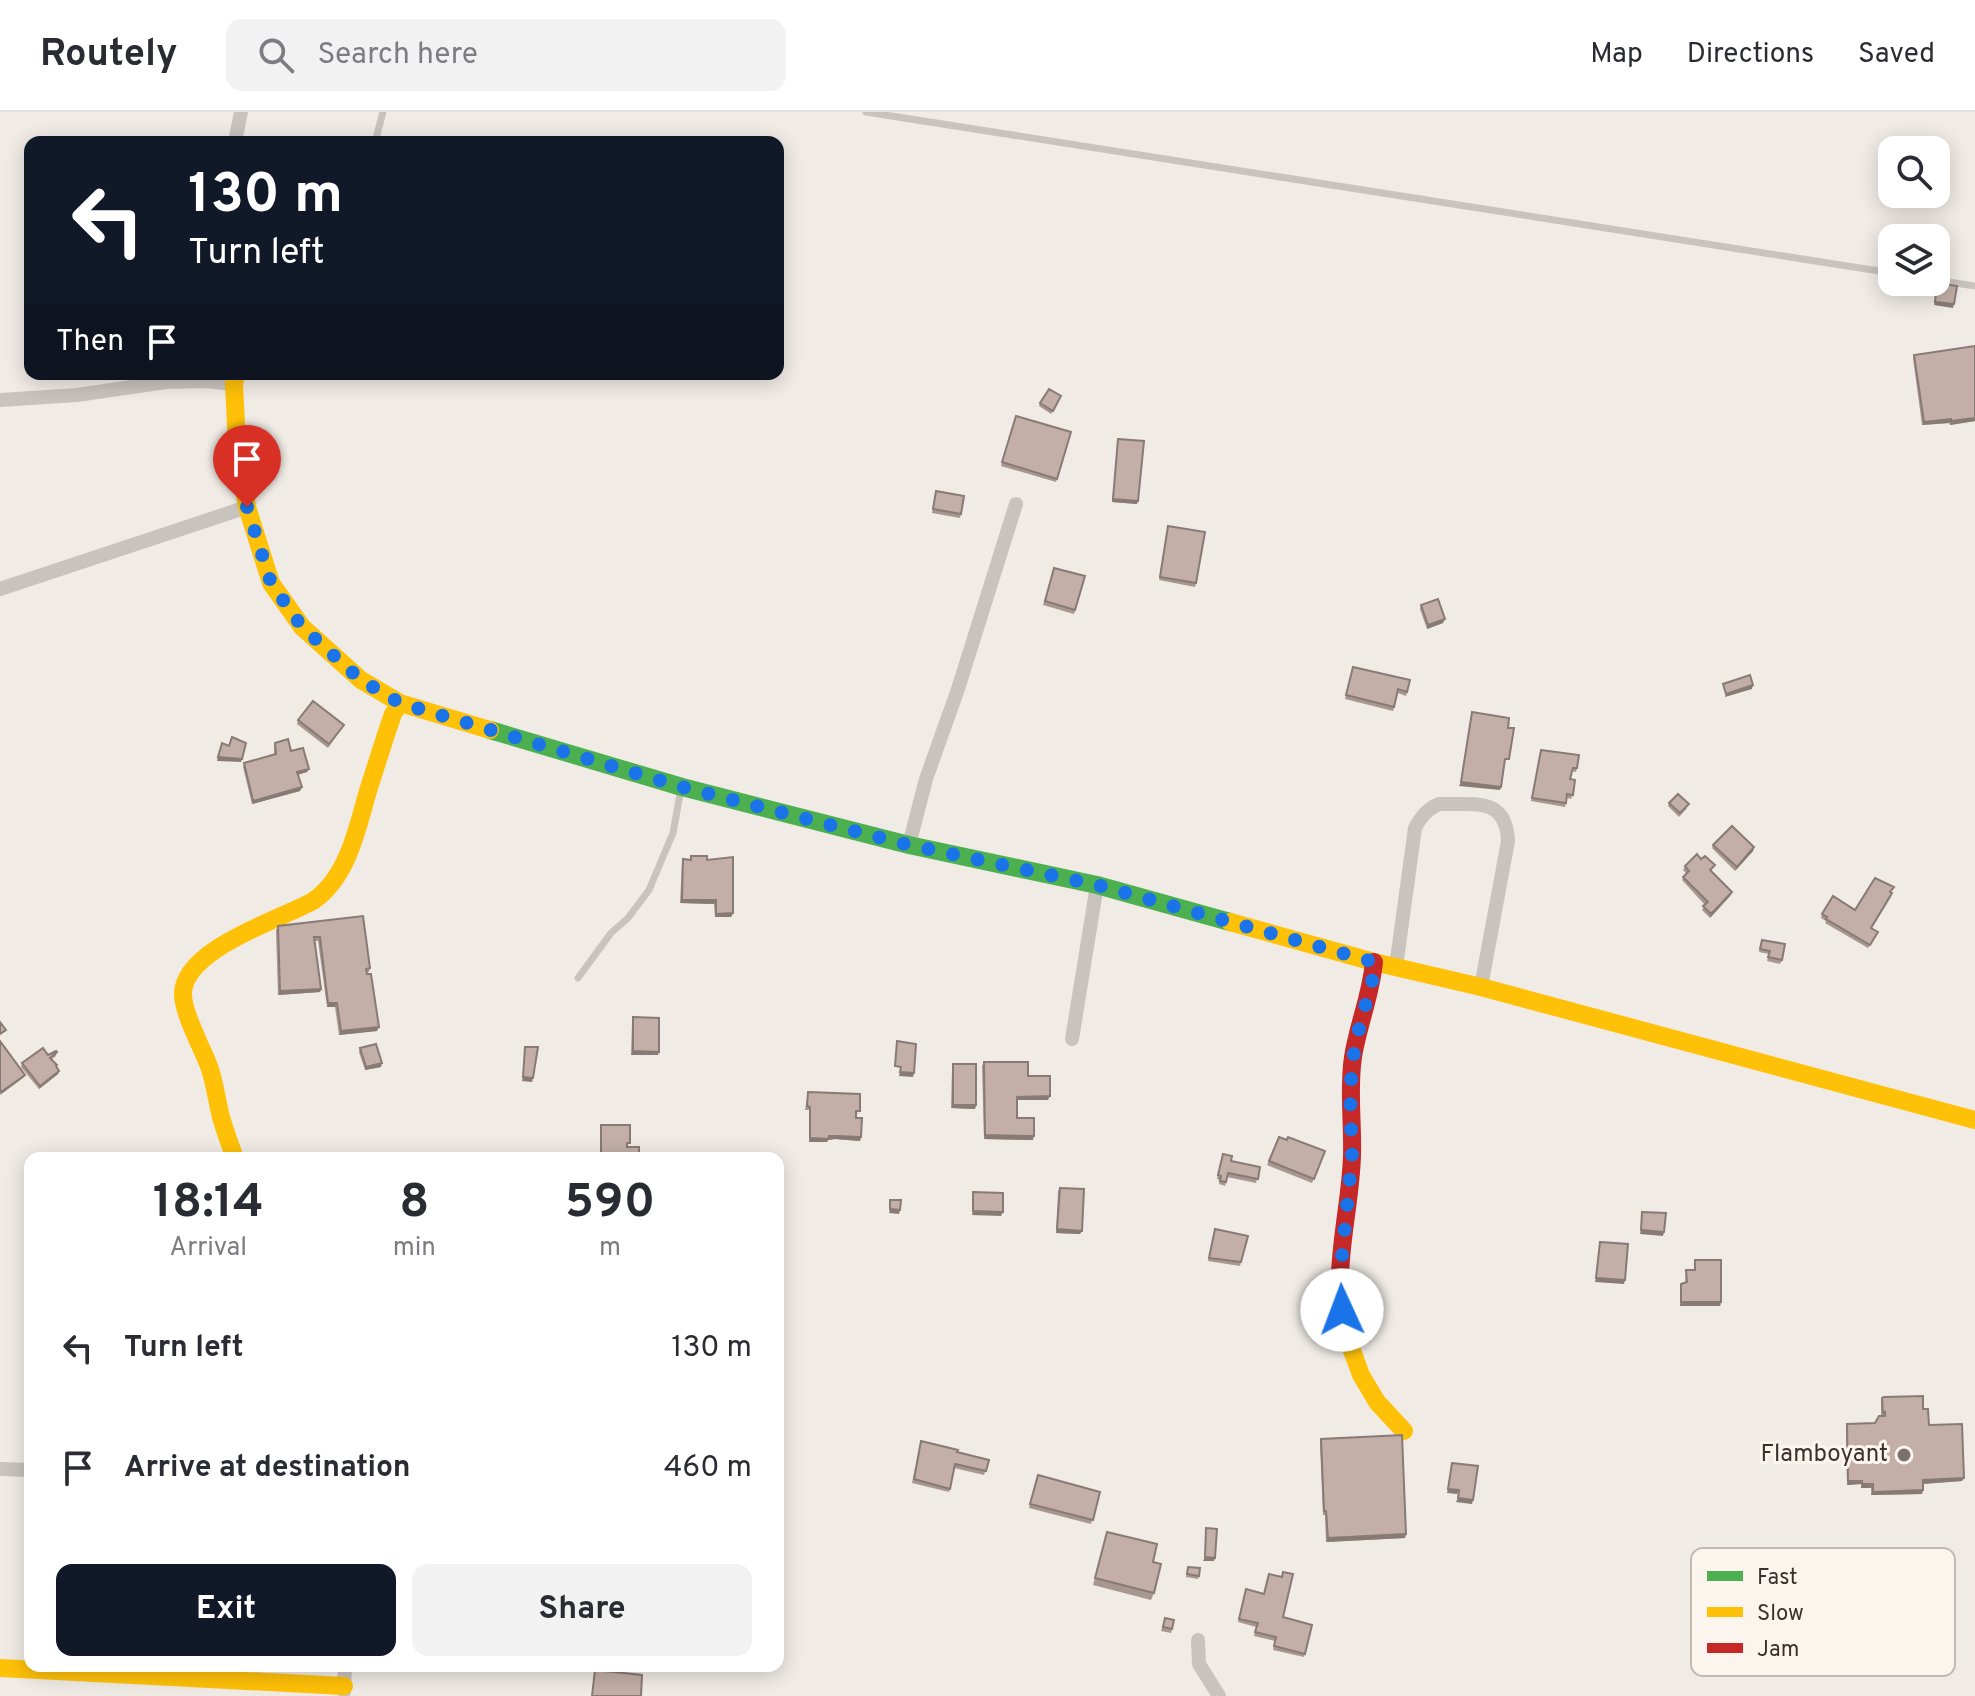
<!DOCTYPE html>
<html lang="en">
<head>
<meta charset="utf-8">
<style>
	:root { --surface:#fff; --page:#f2f2f3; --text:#2b2b33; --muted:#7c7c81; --line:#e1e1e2; --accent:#111827 }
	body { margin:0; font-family:Overpass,sans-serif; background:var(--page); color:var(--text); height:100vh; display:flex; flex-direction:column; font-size:30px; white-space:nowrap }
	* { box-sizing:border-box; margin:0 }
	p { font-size:26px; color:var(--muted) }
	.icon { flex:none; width:44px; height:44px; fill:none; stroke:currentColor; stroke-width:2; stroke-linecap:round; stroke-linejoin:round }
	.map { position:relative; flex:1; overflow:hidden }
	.sheet { position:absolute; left:24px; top:1040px; width:760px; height:520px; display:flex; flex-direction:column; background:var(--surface); border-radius:16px; box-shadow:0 4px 20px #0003 }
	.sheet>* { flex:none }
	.guide { position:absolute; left:24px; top:24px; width:760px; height:244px; border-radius:16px; box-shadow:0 4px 20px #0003; background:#111827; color:#fff; overflow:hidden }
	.tools { position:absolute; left:1878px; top:24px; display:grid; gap:16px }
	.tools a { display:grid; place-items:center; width:72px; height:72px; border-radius:16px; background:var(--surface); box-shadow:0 4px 20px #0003; font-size:40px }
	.pin { position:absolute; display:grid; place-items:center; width:68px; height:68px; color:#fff; margin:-82px -34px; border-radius:50% 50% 50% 0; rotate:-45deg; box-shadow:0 0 8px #0007 }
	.pin .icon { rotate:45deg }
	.me { position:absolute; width:88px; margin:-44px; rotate:358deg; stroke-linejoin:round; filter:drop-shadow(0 0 6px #0008) }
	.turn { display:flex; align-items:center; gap:28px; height:168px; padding:0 32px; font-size:36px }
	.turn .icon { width:104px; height:104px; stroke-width:2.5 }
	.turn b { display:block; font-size:56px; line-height:68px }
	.then { display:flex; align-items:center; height:76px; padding:0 32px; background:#0003; gap:16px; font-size:30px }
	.eta { display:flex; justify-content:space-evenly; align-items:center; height:136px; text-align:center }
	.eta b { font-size:48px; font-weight:700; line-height:56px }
	.action { display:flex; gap:16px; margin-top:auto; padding:16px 32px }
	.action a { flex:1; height:92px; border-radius:16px; background:var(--accent); color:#fff; font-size:32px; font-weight:700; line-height:92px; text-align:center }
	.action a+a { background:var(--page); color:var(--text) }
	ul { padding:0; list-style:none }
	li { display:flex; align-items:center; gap:24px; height:120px; padding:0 32px }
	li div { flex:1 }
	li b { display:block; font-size:30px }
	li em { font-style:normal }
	header { display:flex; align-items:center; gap:48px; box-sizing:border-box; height:112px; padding:0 40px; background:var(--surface); border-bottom:2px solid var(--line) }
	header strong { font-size:38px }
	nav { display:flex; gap:44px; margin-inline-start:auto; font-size:28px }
	.search { width:560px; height:72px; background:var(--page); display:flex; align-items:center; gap:20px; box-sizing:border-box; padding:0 28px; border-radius:16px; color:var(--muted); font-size:30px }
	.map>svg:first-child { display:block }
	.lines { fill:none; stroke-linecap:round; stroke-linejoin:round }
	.lane { stroke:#c9c3be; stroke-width:7 }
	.street { stroke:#c9c3be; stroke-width:14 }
	.fast { stroke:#4caf50; stroke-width:18 }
	.slow { stroke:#ffc107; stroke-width:18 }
	.jam { stroke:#c62828; stroke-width:18 }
	.wall { fill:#a89690 }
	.shaded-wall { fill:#887a75 }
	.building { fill:#c3afa7; stroke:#887a75; stroke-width:2 }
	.route { stroke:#1a73e8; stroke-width:14; stroke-dasharray:0 25.2 }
	.poi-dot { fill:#7a716c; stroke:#fbf5ee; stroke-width:3 }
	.labels { text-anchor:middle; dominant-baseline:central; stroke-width:6; stroke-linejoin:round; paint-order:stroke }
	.poi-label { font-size:24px; fill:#3b302b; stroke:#fbf5ee; text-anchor:end }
	.key { fill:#fbf5ee; stroke:#c1bab4; stroke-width:2 }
	.key-label { font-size:22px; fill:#3b302b }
</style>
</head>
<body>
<header>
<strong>Routely</strong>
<div class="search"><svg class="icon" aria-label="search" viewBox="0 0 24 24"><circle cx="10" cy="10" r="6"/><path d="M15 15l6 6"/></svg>Search here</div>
<nav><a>Map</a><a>Directions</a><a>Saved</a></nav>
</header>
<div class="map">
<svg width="1975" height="1584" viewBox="0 0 1975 1584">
	<rect width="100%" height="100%" fill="#f0ebe5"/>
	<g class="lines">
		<!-- lane -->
		<path class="lane" d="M866,0L1892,161
			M375,30L383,0
			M1936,168L1975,174
			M578,866L611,821L628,806L649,778L673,721L681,677"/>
		<!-- street -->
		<path class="street" d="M235,30L241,0
			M0,288L77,283L166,270L204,269L234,272
			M0,477L247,395
			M909,733L926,667L958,577L1016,392
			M1396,855L1415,716C1421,705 1427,697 1439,692C1474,693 1506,684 1508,729L1481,875
			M1072,927L1097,773
			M2,1357L30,1358
			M1198,1528L1199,1552L1219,1584
			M344,1580L345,1554"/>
		<!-- fast -->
		<path class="fast" d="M490,618L682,675L909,733L1097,773L1230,810"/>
		<!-- slow -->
		<path class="slow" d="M236,262L234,272L237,333L247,395L271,471L302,515L361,568L400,591L490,618
			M1230,810L1374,850L1481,875L1975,1008
			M235,1046C230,1033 225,1019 221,1005C217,989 215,973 210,957C203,937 183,902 183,882C183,837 281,807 313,789C348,765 357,717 368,679C376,654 384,628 393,602L400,591
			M1347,1225L1361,1263L1377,1290L1404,1319
			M0,1556L344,1574"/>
		<!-- jam -->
		<path class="jam" d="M1347,1225C1343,1205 1340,1185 1340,1164C1341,1124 1351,1083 1352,1043C1353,1010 1348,978 1353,945C1358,913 1371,883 1374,850"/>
	</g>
	<!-- wall -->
	<path class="wall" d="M1975,234V309L1950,313L1949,311L1922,313L1913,246L1914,243Z
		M1061,284L1051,302L1039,294L1040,291Z
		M1016,304L1071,320L1056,370L1001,354Z
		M1118,327L1137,392L1112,390Z
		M936,379L961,402L960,406L932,401Z
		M1168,414L1196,471L1195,475L1159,468Z
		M1054,456L1085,464L1074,502L1043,493Z
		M1421,493L1443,511L1427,517L1420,497Z
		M1353,555L1410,568L1406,584L1398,581L1393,599L1345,587Z
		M298,608L344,613L328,636L297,612Z
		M275,631L291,639L307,660L298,663L302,675L300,679L252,692L243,655L244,651L274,642V634Z
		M1541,638L1577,656L1576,660L1572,659L1570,667L1573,683L1571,687L1567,686L1565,695L1531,689Z
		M1669,691L1687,696L1679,705L1668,694Z
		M1713,733L1754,735L1753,739L1735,759L1712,736Z
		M683,747L707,748L733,801L731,805H715L714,792L680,791L682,751Z
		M1701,747L1715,753L1711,759L1732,780L1730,784L1710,806L1702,798L1705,793L1682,768L1686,761L1683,758L1685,754Z
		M1891,781H1892L1891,785L1872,816L1876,823L1868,836L1825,811L1826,809L1821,806L1822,802L1855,798Z
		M363,804L370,856L369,860H367L377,919L339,923L335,895H327L318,829H315L321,877L320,880L278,883L276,818L278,814Z
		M1762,828L1782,848L1780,852L1767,849L1769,842L1759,840Z
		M633,905L658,943H631L632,909Z
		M360,936L381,955L365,958L359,940Z
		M57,940L56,944L52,947L59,959L58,962L39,977L21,955L22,951Z
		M984,950L1028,964L1048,988H1017V1006L1033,1028L984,1027L982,954Z
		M953,952L976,993L975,997L951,996L952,956Z
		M808,980L859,1002H856V1006L861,1025L860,1029L835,1027L828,1028L827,1030H809V998H805Z
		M601,1013L629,1034L639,1046H600V1016Z
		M1279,1025L1325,1039L1312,1071L1267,1053Z
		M1223,1042L1231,1049L1260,1055L1256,1071L1227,1065L1225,1074L1219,1072L1220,1068L1217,1067Z
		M1060,1076L1080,1122L1056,1121L1058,1079Z
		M1214,1120L1248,1124L1240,1154L1208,1149Z
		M1695,1148L1721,1190L1720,1194H1680V1175L1681,1172L1685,1171L1686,1158H1694Z
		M1882,1286L1923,1297L1929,1313L1962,1369L1923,1372L1922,1382L1871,1383V1376H1861V1372L1847,1373L1846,1315L1847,1312L1875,1311L1881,1304V1290Z
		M1321,1327L1405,1426L1326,1430L1325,1403H1323L1320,1331Z
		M920,1333L957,1340L989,1348L984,1363L954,1356L949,1380L912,1371Z
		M1038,1363L1100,1380L1091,1412L1029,1396Z
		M1107,1420L1153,1450L1154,1481L1151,1488L1093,1473Z
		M1188,1455L1199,1464L1198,1467L1186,1465Z
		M1246,1477L1283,1505L1312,1513L1304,1545L1273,1538L1275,1529L1254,1524L1256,1515L1238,1510Z
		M1165,1506L1174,1508L1171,1521L1161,1519Z"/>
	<!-- shaded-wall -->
	<path class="shaded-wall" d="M1935,190L1954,192L1953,196L1934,193Z
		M1975,306V309L1950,313L1951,309Z
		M1951,307L1949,311L1922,313L1924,310Z
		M1113,387L1138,389L1137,392L1112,390Z
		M1445,507L1443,511L1427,517L1428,513Z
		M1753,573L1752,577L1725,585L1726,582Z
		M218,645L242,647L241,650L217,649Z
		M309,657L307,660L295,663L297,660Z
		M1461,670L1501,675L1500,678L1459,674Z
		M302,675L300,679L252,692L253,689Z
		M1754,735L1753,739L1735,759L1737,755Z
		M1732,780L1730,784L1710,806L1711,802Z
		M682,788H716L714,792L680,791Z
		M733,801L731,805H715L716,802Z
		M321,877L320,880L278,883L280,879Z
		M328,891H337L335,895H327Z
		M379,915L377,919L339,923L341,919Z
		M633,939L659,940L658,943H631Z
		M382,951L381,955L365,958L366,955Z
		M59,959L58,962L39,977L40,974Z
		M900,960L914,961L913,965L899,964Z
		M25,963L23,966L0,983L1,980Z
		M523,965L533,966L532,970L522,969Z
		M1050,984L1048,988H1016L1017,985Z
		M953,993H976L975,997L951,996Z
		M985,1023L1034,1024L1033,1028L984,1027Z
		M837,1024L861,1025L860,1029L835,1027L828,1028L827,1030H809L810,1026Z
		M890,1097L900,1098L899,1102L889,1101Z
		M973,1099L1003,1100L1001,1104L972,1103Z
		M1057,1117L1082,1119L1080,1122L1056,1121Z
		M1641,1118L1664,1120L1663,1124L1640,1122Z
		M1596,1166L1625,1168L1624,1172L1595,1170Z
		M1681,1190H1721L1720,1194H1680Z
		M1964,1366L1962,1369L1921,1372L1923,1368Z
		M1848,1369H1862L1861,1372L1847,1373Z
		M1862,1372H1873L1871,1376H1861Z
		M1448,1377L1459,1378L1457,1382L1447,1381Z
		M1923,1378L1922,1382L1871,1383L1873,1380Z
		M1458,1386L1473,1388L1472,1392L1456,1390Z
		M1406,1422L1405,1426L1326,1430L1328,1426Z
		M1205,1445L1215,1446L1214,1449H1203Z"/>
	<!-- building -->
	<path class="building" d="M1937,171L1957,174L1954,192L1935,190Z
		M1975,234V306L1951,309V307L1924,310L1914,243Z
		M1049,277L1061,284L1053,299L1040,291Z
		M1016,304L1071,320L1057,367L1002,350Z
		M1118,327L1144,329L1138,389L1113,387Z
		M936,379L964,384L961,402L933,397Z
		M1168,414L1205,420L1196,471L1160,465Z
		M1054,456L1085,464L1075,498L1045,489Z
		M1438,487L1445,507L1428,513L1421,493Z
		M1353,555L1410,568L1407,580L1398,577L1394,595L1346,583Z
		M1750,563L1753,573L1726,582L1723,572Z
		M313,589L344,613L329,632L298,608Z
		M1472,600L1509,606L1508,616H1514L1509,647H1505L1501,675L1461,670Z
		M232,625L246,631L242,647L218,645L222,631L229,634Z
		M288,627L291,639L303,636L309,657L297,660L302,675L253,689L244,651L276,642L275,631Z
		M1541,638L1579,643L1577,656H1573L1570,667L1575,668L1573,683L1567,682L1566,691L1532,686Z
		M1678,682L1689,692L1680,701L1669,691Z
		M1732,714L1754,735L1737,755L1713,733Z
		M1697,742L1701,747L1705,744L1715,753L1710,758L1732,780L1711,802L1703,794L1708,790L1683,765L1689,759L1685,754Z
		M691,744H707V748L733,745V801L716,802V788H682L683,747L691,748Z
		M1875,766L1894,775L1890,780L1892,781L1871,816L1878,820L1870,833L1826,807L1827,805L1822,802L1833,784L1855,798Z
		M363,804L370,856L366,857L367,862H371L379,915L341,919L337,891H328L320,825H314L321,877L280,879L278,814Z
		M1762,828L1785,832L1782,848L1768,845L1770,839L1760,837Z
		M633,905L659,906V940L633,939Z
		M0,910L6,918L0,922Z
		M0,929L25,963L1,980L0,978Z
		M897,929L916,932L914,961L900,960L901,955L895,954Z
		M376,932L382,951L366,955L360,936Z
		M525,935H538L533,966L523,965Z
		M43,936L48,943L56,939L57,940L50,946L57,953L56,954L59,959L40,974L22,951Z
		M984,950H1028V964H1050V984L1017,985V1006H1034V1024L985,1023Z
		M953,952H976V993H953Z
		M808,980L860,982V999H856V1006H862L861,1025L837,1024H829L828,1027L810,1026V995L807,994Z
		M601,1013H630V1031H627V1035H639V1046H601Z
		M1279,1025L1287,1028L1288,1025L1325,1039L1314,1067L1269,1049Z
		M1223,1042L1232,1044L1231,1049L1260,1055L1258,1067L1228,1061L1226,1070L1220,1069L1221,1064L1218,1063Z
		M1060,1076L1084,1077L1082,1119L1057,1117Z
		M973,1080L1003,1081V1100L973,1099Z
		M890,1088H901L900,1098L890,1097Z
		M1642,1100L1666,1101L1664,1120L1641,1118Z
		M1215,1117L1248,1124L1241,1150L1209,1146Z
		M1600,1130L1628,1132L1625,1168L1596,1166Z
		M1695,1148H1721V1190H1681V1172L1687,1170L1686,1158H1695Z
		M1923,1284V1297H1928L1929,1313L1962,1312L1964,1366L1923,1368V1378L1873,1380V1372H1862V1369H1848L1847,1312L1875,1311L1879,1304H1885V1300L1883,1301L1882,1286L1884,1285Z
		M1402,1323L1406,1422L1328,1426L1326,1399H1324L1321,1327Z
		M921,1329L958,1338L957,1340L989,1348L986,1359L955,1352L950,1377L914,1367Z
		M1452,1351L1478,1354L1473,1388L1458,1386L1459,1378L1448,1377Z
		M1038,1363L1100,1380L1093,1408L1030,1392Z
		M1206,1416L1217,1417L1215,1446L1205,1445Z
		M1107,1420L1157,1432L1153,1450L1161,1452L1154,1481L1095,1466Z
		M1188,1455L1200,1456L1199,1464L1187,1462Z
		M1283,1460L1293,1462L1283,1505L1312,1513L1305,1542L1274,1534L1276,1525L1255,1520L1258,1511L1239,1507L1246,1477L1264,1482L1269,1462L1282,1465Z
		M1165,1506L1174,1508L1172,1517L1163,1515Z
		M595,1558L642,1563L641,1584H592Z"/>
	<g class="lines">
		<!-- route -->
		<path class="route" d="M247,395L271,471L302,515L361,568L400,591L682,675L909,733L1097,773L1374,850L1372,870L1360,912L1353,946L1350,981L1352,1044L1340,1164L1342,1198"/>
	</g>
	<!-- markers -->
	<circle class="poi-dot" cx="1904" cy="1343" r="8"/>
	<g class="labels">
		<!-- poi labels -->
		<g class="poi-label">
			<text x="1888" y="1343">Flamboyant</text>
		</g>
	</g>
	<!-- legend -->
	<rect x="1691" y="1436" width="264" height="128" rx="12" class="key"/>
	<rect x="1707" y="1459" width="36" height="10" fill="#4caf50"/>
	<rect x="1707" y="1495" width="36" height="10" fill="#ffc107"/>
	<rect x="1707" y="1531" width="36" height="10" fill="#c62828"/>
	<g class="key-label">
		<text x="1757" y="1472">Fast</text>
		<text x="1757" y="1508">Slow</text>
		<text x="1757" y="1544">Jam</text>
	</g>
</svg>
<div class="tools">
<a><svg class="icon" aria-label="search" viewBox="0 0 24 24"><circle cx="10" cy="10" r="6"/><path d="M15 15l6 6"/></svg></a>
<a><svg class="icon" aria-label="layers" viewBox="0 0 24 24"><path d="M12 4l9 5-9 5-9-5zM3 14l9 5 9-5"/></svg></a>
</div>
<div class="pin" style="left:247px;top:395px;background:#d93025"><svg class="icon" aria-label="arrive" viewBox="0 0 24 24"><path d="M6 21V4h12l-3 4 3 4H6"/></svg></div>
<svg class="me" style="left:1342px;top:1198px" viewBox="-20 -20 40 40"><circle r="19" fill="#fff"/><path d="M0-13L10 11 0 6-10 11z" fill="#1a73e8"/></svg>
<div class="guide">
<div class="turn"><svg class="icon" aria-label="left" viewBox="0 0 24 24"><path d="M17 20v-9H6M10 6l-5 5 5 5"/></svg><div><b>130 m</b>Turn left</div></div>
<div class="then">Then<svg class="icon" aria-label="arrive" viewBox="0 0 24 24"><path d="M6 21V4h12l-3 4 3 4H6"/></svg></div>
</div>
<section class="sheet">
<div class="eta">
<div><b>18:14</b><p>Arrival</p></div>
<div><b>8</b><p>min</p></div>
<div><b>590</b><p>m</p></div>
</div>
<ul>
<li><svg class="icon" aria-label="left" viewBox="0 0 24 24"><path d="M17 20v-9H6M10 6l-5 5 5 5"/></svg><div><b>Turn left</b></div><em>130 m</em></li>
<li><svg class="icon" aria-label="arrive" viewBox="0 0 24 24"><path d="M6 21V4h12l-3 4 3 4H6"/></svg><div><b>Arrive at destination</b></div><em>460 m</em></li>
</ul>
<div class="action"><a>Exit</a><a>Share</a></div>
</section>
</div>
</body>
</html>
